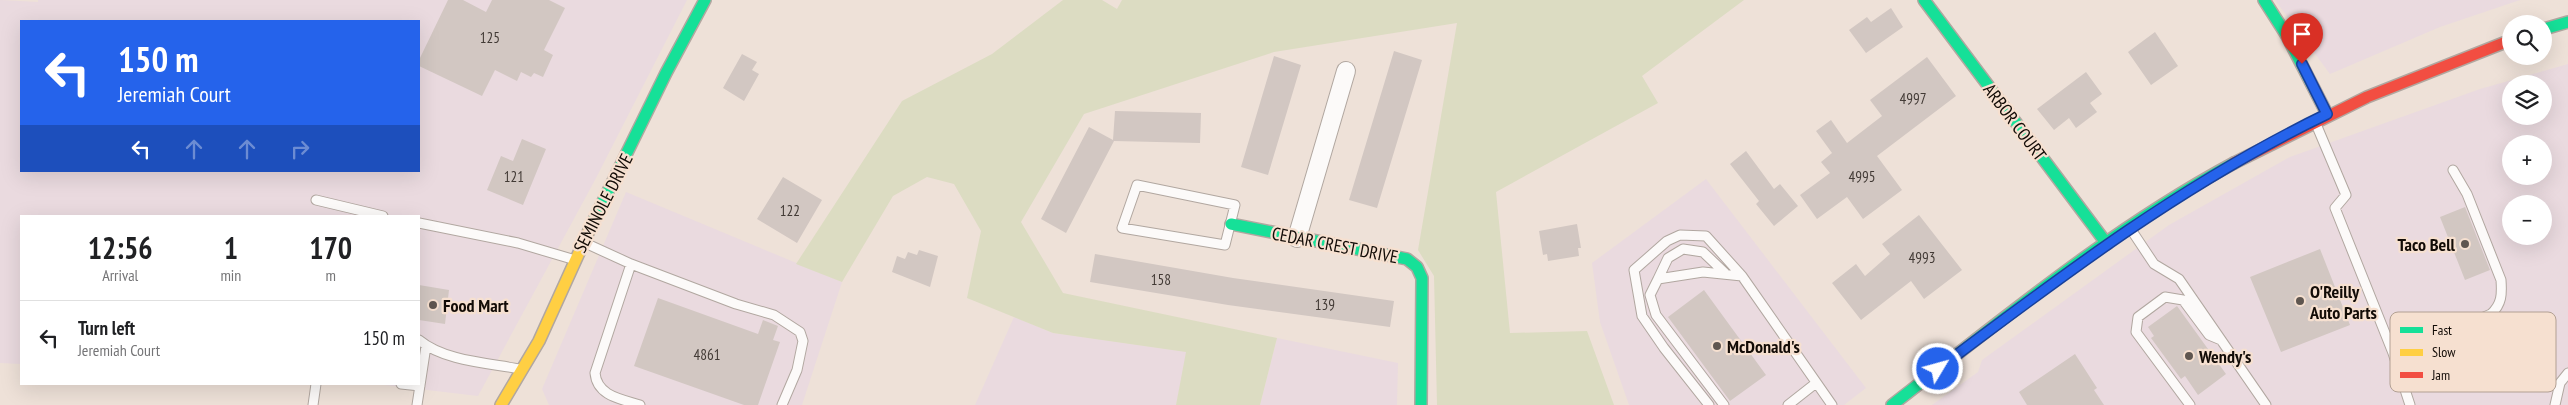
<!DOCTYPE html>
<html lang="en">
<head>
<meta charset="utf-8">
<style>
	:root { --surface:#fff; --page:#f6f6f6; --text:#202124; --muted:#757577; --line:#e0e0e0 }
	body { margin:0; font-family:"PT Sans Narrow",sans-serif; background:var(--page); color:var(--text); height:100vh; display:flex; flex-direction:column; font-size:19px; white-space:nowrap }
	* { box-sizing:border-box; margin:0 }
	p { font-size:16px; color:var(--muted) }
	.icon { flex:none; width:28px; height:28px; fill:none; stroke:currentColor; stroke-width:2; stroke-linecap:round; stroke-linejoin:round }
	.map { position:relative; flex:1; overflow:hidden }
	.sheet { position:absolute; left:20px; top:215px; width:400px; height:170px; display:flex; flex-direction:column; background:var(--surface); border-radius:0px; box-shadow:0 5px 20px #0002 }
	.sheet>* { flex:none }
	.hud { position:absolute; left:20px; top:20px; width:400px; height:152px; border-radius:0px; box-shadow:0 5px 20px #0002; background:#2563eb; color:#fff; overflow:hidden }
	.tools { position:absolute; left:2502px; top:15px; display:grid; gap:10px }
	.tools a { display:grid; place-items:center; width:50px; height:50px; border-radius:50%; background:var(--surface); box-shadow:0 5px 20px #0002; font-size:25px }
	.pin { position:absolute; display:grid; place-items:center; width:42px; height:42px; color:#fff; margin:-51px -21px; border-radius:50% 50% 50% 0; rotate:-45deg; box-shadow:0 0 5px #0007 }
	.pin .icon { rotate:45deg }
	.me { position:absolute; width:55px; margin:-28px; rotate:53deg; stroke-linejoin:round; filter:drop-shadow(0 0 4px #0008) }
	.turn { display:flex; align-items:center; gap:18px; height:105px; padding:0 15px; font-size:22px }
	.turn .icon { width:65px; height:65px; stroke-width:2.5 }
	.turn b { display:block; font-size:35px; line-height:42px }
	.lanes { display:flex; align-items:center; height:48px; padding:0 15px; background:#0003; justify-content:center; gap:25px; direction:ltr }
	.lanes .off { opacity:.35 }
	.eta { display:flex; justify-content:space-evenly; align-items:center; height:85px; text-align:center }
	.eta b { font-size:30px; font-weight:800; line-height:35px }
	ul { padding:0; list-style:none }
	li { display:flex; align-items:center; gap:15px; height:75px; padding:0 15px; border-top:1px solid var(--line) }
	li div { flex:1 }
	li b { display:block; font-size:19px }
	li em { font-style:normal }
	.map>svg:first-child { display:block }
	.commercial { fill:#eadadf; fill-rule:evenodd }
	.green { fill:#dcdcc2 }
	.building { fill:#d2c7c2 }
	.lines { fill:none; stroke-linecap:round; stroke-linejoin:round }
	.lane-casing { stroke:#b1a7a0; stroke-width:11 }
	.street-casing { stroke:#b1a7a0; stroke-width:20 }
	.fast-casing { stroke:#b1a7a0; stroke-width:14 }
	.slow-casing { stroke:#b1a7a0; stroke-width:14 }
	.jam-casing { stroke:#b1a7a0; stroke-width:14 }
	.lane { stroke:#fcfaf9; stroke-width:9 }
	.street { stroke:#fcfaf9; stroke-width:18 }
	.fast { stroke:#16e098; stroke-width:11 }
	.slow { stroke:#ffcf43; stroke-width:11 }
	.jam { stroke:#f24e42; stroke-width:11 }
	.route-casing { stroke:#184099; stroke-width:12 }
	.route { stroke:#2563eb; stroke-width:9 }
	.poi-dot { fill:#5f5650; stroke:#f6e0d0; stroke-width:2 }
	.labels { text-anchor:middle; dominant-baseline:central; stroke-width:4.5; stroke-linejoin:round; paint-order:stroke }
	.number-label { font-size:15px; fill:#423a35 }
	.street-label { font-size:18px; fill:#120b06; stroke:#f6e0d0 }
	.poi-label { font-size:18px; font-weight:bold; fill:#120b06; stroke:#f6e0d0; text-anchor:start }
	.key { fill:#f6e0d0; stroke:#b2a093; stroke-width:1 }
	.key-label { font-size:14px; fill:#120b06 }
</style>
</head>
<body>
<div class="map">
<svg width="2568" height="405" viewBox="0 0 2568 405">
	<rect width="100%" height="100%" fill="#eee1d8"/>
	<!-- commercial -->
	<path class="commercial" d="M0,0L38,2V0H687L595,180L478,396L376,384H419V216H21V364L0,363ZM21,21H419V171H21Z
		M2275,0H2520L2440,27L2330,74Z
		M2568,64V405H1932L1978,372L1982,360L2169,225L2290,157L2480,89ZM2511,84H2544V116H2511ZM2511,144H2544V176H2511ZM2511,204H2544V236H2511Z
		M1706,179L1866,388L1844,405H1629L1600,322L1592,263Z
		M626,192L842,282L802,405H549L542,389Z
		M1014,317L1053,333L1187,352L1176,405H975Z
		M1277,338L1398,363L1397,405H1260Z"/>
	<!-- green -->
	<path class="green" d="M1063,0H1102L1117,9L1122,0H1744L1642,76L1658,103L1496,192L1510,333L1587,331L1614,405H1437L1434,276L1418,250L1457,23L1274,52L1084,114L1021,222L1063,293L1277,338L1260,405H1176L1186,352L1053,333L967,298L981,231L954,184L927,177L893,196L842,282L796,264L902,101L992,54Z"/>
	<!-- building -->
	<path class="building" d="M448,0H463L486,12L492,0H549L565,8L544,50L553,55L543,77L534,73L531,77L521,72L517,81L495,70L482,96L419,66V60Z
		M1891,8L1903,27L1866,53L1849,30L1867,17L1871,22Z
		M2155,32L2178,66L2151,85L2128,52Z
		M1394,51L1422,60L1377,208L1349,200Z
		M742,54L757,62L752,70L759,74L744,101L723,88Z
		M1274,56L1301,65L1268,175L1241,167Z
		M1927,57L1956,96L1877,156L1902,190L1863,219L1847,197L1817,219L1800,195L1830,173L1821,162L1832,153L1816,131L1831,120L1847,143L1882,116L1870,100Z
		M2086,72L2102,94L2090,103L2097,112L2076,128L2069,118L2054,130L2037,109Z
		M1115,111L1201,113L1200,143L1114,141L1066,233L1041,219L1089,127L1113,140Z
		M522,139L546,149L523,205L487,190L501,156L513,161Z
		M1746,151L1774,189L1780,184L1798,206L1774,226L1756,204L1759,201L1730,164Z
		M783,177L822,200L797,243L757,219Z
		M2465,207L2490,270L2465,280L2440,217Z
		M1919,215L1962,270L1924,299L1911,281L1861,320L1832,283L1856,264L1865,276L1890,254L1882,244Z
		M1577,224L1581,248H1578L1579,256L1548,261L1547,254L1543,255L1539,231Z
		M2320,249L2350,325L2281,352L2250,277Z
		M919,250L938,256L930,287L892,272L897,256L905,259L908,252L917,255Z
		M1095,254L1233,278L1394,301L1390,327L1228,305L1090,282Z
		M419,285L449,290L445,324L419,320Z
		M1704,290L1766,375L1730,401L1668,317Z
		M658,298L758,334L763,320L778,326L773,340L780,342L758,405H744L634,366Z
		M2177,306L2226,374L2198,395L2185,376L2181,379L2151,338L2154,336L2148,327Z
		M2075,354L2097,388L2094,390L2104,405H2027L2019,392Z"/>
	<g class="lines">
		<defs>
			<path id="lane" d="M2316,124L2346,195L2335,208L2393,353L2410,405
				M1137,185L1235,205L1225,245L1122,228Z
				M316,200L383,216
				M419,223L518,243L572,259
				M2132,231L2154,264L2179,279L2266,405
				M583,242L631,264L595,373C597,396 621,399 640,405
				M631,264L736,304L774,315L800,332L803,341L797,370L782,405
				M1658,279L1668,258L1683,249L1703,252L1725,273
				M2442,335L2491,314C2502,304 2502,294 2501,280L2467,194L2453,170
				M419,340C444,361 488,363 520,369
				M401,384L420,386
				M313,405L316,384
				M417,405L426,346
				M1709,405L1664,348L1642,316L1634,270L1667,241L1680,235L1706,236L1742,276L1832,405
				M1724,405L1656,315L1650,295L1658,279L1703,272L1742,276
				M1788,405L1816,383
				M2190,405L2136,332L2138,317L2165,297L2183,300L2209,335L2221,340
				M2555,405L2560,383L2568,373"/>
			<path id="street" d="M1297,238L1346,71"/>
			<path id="fast" d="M1924,0L2107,244
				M2264,0L2287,36L2327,114
				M2544,29L2568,22
				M592,224L666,73L705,0
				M1231,224L1407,259L1417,267L1422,278L1421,405
				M1892,405C2002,320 2111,229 2234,163"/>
			<path id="slow" d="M501,405L539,341L592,224"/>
			<path id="jam" d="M2234,163L2367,97L2511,40"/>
		</defs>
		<!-- lane casing -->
		<use href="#lane" class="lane-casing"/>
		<!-- street casing -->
		<use href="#street" class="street-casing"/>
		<!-- fast casing -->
		<use href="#fast" class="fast-casing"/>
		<!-- slow casing -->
		<use href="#slow" class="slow-casing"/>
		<!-- jam casing -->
		<use href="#jam" class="jam-casing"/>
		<!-- lane -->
		<use href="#lane" class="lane"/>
		<!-- street -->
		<use href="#street" class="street"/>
		<!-- fast -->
		<use href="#fast" class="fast"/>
		<!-- slow -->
		<use href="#slow" class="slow"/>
		<!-- jam -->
		<use href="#jam" class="jam"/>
	</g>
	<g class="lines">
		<defs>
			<path id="route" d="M1938,369C2064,274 2184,183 2327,114L2302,64"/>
		</defs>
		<!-- route casing -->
		<use href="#route" class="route-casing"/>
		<!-- route -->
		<use href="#route" class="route"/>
	</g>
	<!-- markers -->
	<g class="poi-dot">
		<circle cx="2465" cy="244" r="5"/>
		<circle cx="2300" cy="301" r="5"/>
		<circle cx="433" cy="305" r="5"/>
		<circle cx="1717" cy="346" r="5"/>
		<circle cx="2189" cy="356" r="5"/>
	</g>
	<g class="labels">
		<!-- number labels -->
		<g class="number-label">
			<text x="490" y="37">125</text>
			<text x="1913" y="98">4997</text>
			<text x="514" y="176">121</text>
			<text x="1862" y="176">4995</text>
			<text x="790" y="210">122</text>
			<text x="1922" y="257">4993</text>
			<text x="1161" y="279">158</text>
			<text x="1325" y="304">139</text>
			<text x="707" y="354">4861</text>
		</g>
		<!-- street labels -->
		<g class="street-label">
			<text transform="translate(2015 122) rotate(53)">ARBOR COURT</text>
			<text transform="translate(603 203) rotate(-63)">SEMINOLE DRIVE</text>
			<text transform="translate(1335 245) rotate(11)">CEDAR CREST DRIVE</text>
		</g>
		<!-- poi labels -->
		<g class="poi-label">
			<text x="2455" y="244" text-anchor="end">Taco Bell</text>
			<text x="2310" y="291">O'Reilly<tspan x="2310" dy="21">Auto Parts</tspan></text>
			<text x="443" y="305">Food Mart</text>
			<text x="1727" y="346">McDonald's</text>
			<text x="2199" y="356">Wendy's</text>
		</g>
	</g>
	<!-- legend -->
	<rect x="2390" y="312" width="166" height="80" rx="8" class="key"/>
	<rect x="2400" y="327" width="23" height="6" fill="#16e098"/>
	<rect x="2400" y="349" width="23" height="7" fill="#ffcf43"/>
	<rect x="2400" y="372" width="23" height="6" fill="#f24e42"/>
	<g class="key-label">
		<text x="2432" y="335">Fast</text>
		<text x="2432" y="357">Slow</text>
		<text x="2432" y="380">Jam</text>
	</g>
</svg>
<div class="tools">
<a><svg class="icon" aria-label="search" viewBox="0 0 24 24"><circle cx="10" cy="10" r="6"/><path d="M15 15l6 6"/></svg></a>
<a><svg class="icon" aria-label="layers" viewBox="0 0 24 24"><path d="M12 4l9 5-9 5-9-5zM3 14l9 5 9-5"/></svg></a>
<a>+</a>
<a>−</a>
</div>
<div class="pin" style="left:2302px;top:64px;background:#d93025"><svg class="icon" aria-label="arrive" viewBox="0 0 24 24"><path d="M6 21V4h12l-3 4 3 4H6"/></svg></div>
<svg class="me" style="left:1938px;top:369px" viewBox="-20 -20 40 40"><circle r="17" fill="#2563eb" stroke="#fff" stroke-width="3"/><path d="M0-11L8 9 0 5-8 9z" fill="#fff"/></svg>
<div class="hud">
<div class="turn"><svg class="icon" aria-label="left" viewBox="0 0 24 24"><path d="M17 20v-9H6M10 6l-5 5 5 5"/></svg><div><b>150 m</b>Jeremiah Court</div></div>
<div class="lanes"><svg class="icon" aria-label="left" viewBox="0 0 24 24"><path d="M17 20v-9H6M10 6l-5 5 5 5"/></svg><svg class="icon off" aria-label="ahead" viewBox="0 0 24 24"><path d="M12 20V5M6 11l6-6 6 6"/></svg><svg class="icon off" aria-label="ahead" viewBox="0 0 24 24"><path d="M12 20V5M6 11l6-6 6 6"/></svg><svg class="icon off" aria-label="right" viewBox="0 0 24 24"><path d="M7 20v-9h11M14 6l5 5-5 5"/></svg></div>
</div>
<section class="sheet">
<div class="eta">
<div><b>12:56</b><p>Arrival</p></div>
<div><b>1</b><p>min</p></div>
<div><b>170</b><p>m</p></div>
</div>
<ul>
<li><svg class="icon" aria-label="left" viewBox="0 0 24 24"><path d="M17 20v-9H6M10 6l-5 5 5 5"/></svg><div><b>Turn left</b><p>Jeremiah Court</p></div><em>150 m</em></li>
</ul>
</section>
</div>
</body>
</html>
